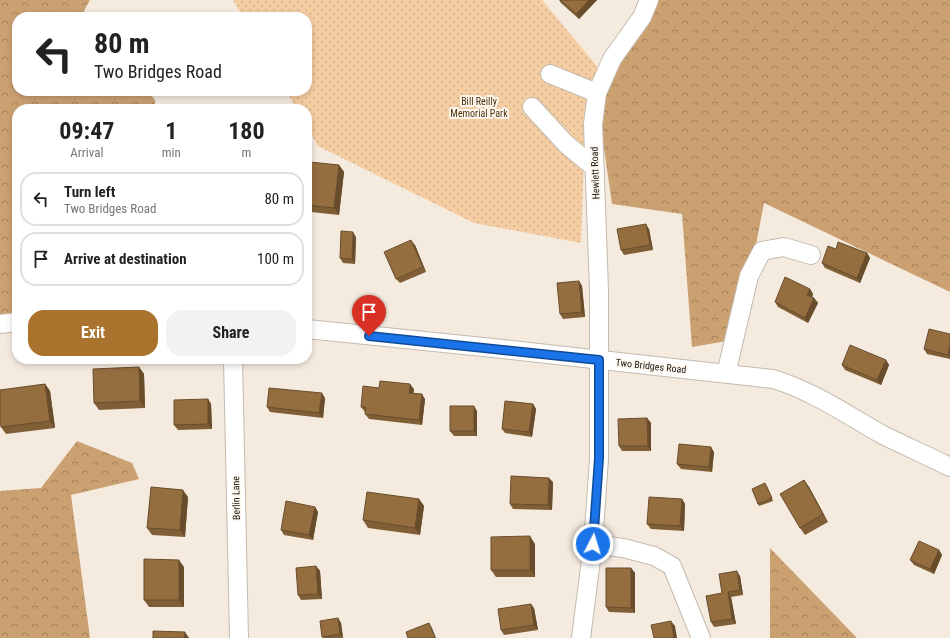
<!DOCTYPE html>
<html lang="en">
<head>
<meta charset="utf-8">
<style>
	:root { --surface:#fff; --page:#f2f2f2; --text:#222; --muted:#767676; --line:#e0e0e0; --accent:#a9732d }
	body { margin:0; font-family:"Roboto Condensed",sans-serif; background:var(--page); color:var(--text); height:100vh; display:flex; flex-direction:column; font-size:15px; white-space:nowrap }
	* { box-sizing:border-box; margin:0 }
	p { font-size:13px; color:var(--muted) }
	.icon { flex:none; width:22px; height:22px; fill:none; stroke:currentColor; stroke-width:2; stroke-linecap:round; stroke-linejoin:round }
	.map { position:relative; flex:1; overflow:hidden }
	.drawer { position:absolute; left:12px; top:104px; width:300px; height:260px; display:flex; flex-direction:column; background:var(--surface); border-radius:16px; box-shadow:0 2px 6px #0003 }
	.drawer>* { flex:none }
	.guide { position:absolute; left:12px; top:12px; width:300px; height:84px; border-radius:16px; box-shadow:0 2px 6px #0003; background:#fff; color:var(--text); overflow:hidden }
	.pin { position:absolute; display:grid; place-items:center; width:34px; height:34px; color:#fff; margin:-41px -17px; border-radius:50% 50% 50% 0; rotate:-45deg; box-shadow:0 0 4px #0007 }
	.pin .icon { rotate:45deg }
	.me { position:absolute; width:44px; margin:-22px; rotate:5deg; stroke-linejoin:round; filter:drop-shadow(0 0 3px #0008) }
	.turn { display:flex; align-items:center; gap:14px; height:84px; padding:0 16px; font-size:18px }
	.turn .icon { width:52px; height:52px; stroke-width:2.5 }
	.turn b { display:block; font-size:28px; line-height:34px }
	.eta { display:flex; justify-content:space-evenly; align-items:center; height:68px; text-align:center }
	.eta b { font-size:24px; font-weight:700; line-height:28px }
	.action { display:flex; gap:8px; margin-top:auto; padding:8px 16px }
	.action a { flex:1; height:46px; border-radius:16px; background:var(--accent); color:#fff; font-size:16px; font-weight:700; line-height:46px; text-align:center }
	.action a+a { background:var(--page); color:var(--text) }
	ul { padding:0; list-style:none }
	li { display:flex; align-items:center; gap:12px; height:54px; margin:0 8px 6px; padding:0 8px; border:2px solid var(--line); border-radius:16px }
	li div { flex:1 }
	li b { display:block; font-size:15px }
	li em { font-style:normal }
	.map>svg:first-child { display:block }
	.forest { fill:url(#forest-crowns) }
	.park { fill:url(#park-dots) }
	.lines { fill:none; stroke-linecap:round; stroke-linejoin:round }
	.minor-casing { stroke:#c4baae; stroke-width:20 }
	.minor { stroke:#fff; stroke-width:18 }
	.wall { fill:#805f37 }
	.shaded-wall { fill:#684d2d }
	.building { fill:#956e40; stroke:#684d2d }
	.route-casing { stroke:#114b97; stroke-width:10 }
	.route { stroke:#1a73e8; stroke-width:7 }
	.labels { text-anchor:middle; dominant-baseline:central; stroke-width:4; stroke-linejoin:round; paint-order:stroke }
	.park-label { font-size:10px; fill:#4c3009; stroke:#fef8f0 }
	.street-label { font-size:10px; fill:#181511; stroke:#fef8f0 }
</style>
</head>
<body>
<div class="map">
<svg width="950" height="638" viewBox="0 0 950 638">
	<defs>
		<pattern id="forest-crowns" width="20" height="18" patternUnits="userSpaceOnUse"><rect width="20" height="18" fill="#cba172"/><path d="M2 6a3 3 0 1 1 6 0M12 15a3 3 0 1 1 6 0" fill="none" stroke="#a4825c"/></pattern>
		<pattern id="park-dots" width="8" height="8" patternUnits="userSpaceOnUse"><rect width="8" height="8" fill="#f4cda2"/><path d="M2 2h.1M6 6h.1" fill="none" stroke="#d0af8a" stroke-width="1.8" stroke-linecap="round"/></pattern>
	</defs>
	<rect width="100%" height="100%" fill="#f5eade"/>
	<!-- forest -->
	<path class="forest" d="M0,0H90L84,11L89,17H17V91H148L155,100V109H17V325L0,326Z
		M641,0H950V292L764,203L738,339L692,347L682,214L612,204L596,93Z
		M77,441L132,463L139,479L71,495L90,638H0V491L41,488Z
		M770,548L857,638H770Z"/>
	<!-- park -->
	<path class="park" d="M233,0H542L600,70L585,123L581,243L474,223L318,146L307,126V109H297L286,91H307V17H243Z"/>
	<g class="lines">
		<defs>
			<path id="minor" d="M550,74L597,93
				M532,107L566,144L595,168
				M0,324L17,322
				M307,329L493,348L773,379C813,391 847,415 883,435C905,446 928,456 950,467
				M233,359L239,638
				M726,374L749,276L762,251L784,247L811,255
				M593,544L623,548L654,556L672,566L701,638
				M581,638L593,544L599,459V290L593,124L597,93L612,59L642,17L649,0"/>
		</defs>
		<!-- minor casing -->
		<use href="#minor" class="minor-casing"/>
		<!-- minor -->
		<use href="#minor" class="minor"/>
	</g>
	<!-- wall -->
	<path class="wall" d="M559,0H597L579,19L561,3Z
		M339,165L344,172L339,215L311,212L307,206V196Z
		M649,229L653,250L624,255L621,250Z
		M356,237L355,264L343,263L340,258Z
		M415,245L426,272L400,283L396,279Z
		M836,249L867,253L870,258L860,283L825,268L822,263Z
		M579,281L582,286L585,317L563,319L560,314Z
		M810,289L813,294L812,297L814,298L818,303L808,323L778,307L775,302Z
		M950,334V359L927,354L924,349Z
		M886,360L889,365L881,385L845,370L842,365Z
		M139,367L144,374L145,408L99,410L94,403Z
		M45,384L50,391L55,428L6,434L1,427Z
		M379,388L414,389L413,393L425,399L422,425L369,419L365,414L366,412H365L361,407Z
		M325,398L323,418L270,412L267,407Z
		M208,399L211,404L212,429L178,430L174,425Z
		M533,404L536,409L532,437L505,433L502,429Z
		M477,411V436H454L450,431Z
		M647,418L651,423V451H622L619,446Z
		M714,452L712,472L681,469L677,464Z
		M804,480L809,487L828,522L805,535L800,528Z
		M553,482L552,510L513,509L510,504Z
		M767,486L773,501L759,506L758,504Z
		M188,497L185,537L152,535L147,528Z
		M419,499L424,506L420,535L368,528L363,520Z
		M682,499L685,504L684,531L651,529L647,524Z
		M315,507L318,512L313,540L284,535L281,530Z
		M535,544V577H496L491,570Z
		M939,550L942,555L934,574L914,565L910,560Z
		M316,566L320,571L322,599L301,600L298,595Z
		M184,567V607H149L144,600Z
		M631,568L635,573V613L609,612L606,607Z
		M740,576L743,595L731,597L736,624L714,627L711,622L722,593Z
		M534,608L538,630L504,635L501,630Z
		M338,618L341,623L343,638H323L322,637Z"/>
	<!-- shaded-wall -->
	<path class="shaded-wall" d="M589,0H597L579,19L576,14Z
		M339,165L344,172L339,215L334,208Z
		M646,224L649,229L653,250L650,245Z
		M353,232L356,237L355,264L352,259Z
		M411,240L415,245L426,272L423,267Z
		M867,253L870,258L860,283L857,278Z
		M579,281L582,286L585,317L582,312Z
		M810,289L813,294L811,300L807,295Z
		M814,298L818,303L808,323L805,318Z
		M950,344V358L948,355Z
		M886,360L889,365L881,385L877,380Z
		M139,367L144,374L145,408L140,401Z
		M45,384L50,391L55,428L50,421Z
		M410,384L414,389L413,398L409,393Z
		M322,393L325,398L323,418L319,413Z
		M422,394L425,399L422,425L419,420Z
		M208,399L211,404L212,429L208,424Z
		M533,404L536,409L532,437L529,432Z
		M474,406L477,411V436L474,431Z
		M647,418L651,423V451L648,446Z
		M711,447L714,452L712,472L709,467Z
		M549,478L553,482L552,510L548,505Z
		M804,480L809,487L828,522L823,514Z
		M183,490L188,497L185,537L180,530Z
		M419,499L424,506L420,535L415,528Z
		M682,499L685,504L684,531L680,526Z
		M315,507L318,512L313,540L309,535Z
		M530,536L535,544V577L530,570Z
		M939,550L942,555L934,574L930,569Z
		M179,560L184,567V607L179,600Z
		M316,566L320,571L322,599L318,594Z
		M631,568L635,573V613L631,608Z
		M737,571L740,576L743,595L740,590Z
		M728,592L731,597L736,624L732,619Z
		M531,604L534,608L538,630L534,625Z
		M338,618L341,623L343,638L340,634Z
		M671,621L675,626L677,638H674Z
		M429,623L432,628L436,638H435Z
		M185,632L189,638H184Z"/>
	<!-- building -->
	<path class="building" d="M560,0H589L576,14Z
		M177,13L184,17H175Z
		M310,162L339,165L334,208L307,205V196Z
		M646,224L650,245L621,250L617,229Z
		M341,231L353,232L352,259L340,258Z
		M411,240L423,267L396,279L384,252Z
		M838,242L867,253L857,278L822,263L828,246L836,249Z
		M785,277L810,289L807,295L814,298L805,318L775,302Z
		M579,281L582,312L560,314L557,283Z
		M929,329L950,334V344L948,355L924,349Z
		M850,345L886,360L877,380L842,365Z
		M139,367L140,401L94,403L93,369Z
		M380,381L410,384L409,393L422,394L419,420L365,414L366,407H361L363,386L379,388Z
		M45,384L50,421L1,427L0,419V390Z
		M269,388L322,393L319,413L267,407Z
		M208,399V424L174,425V400Z
		M505,401L533,404L529,432L502,429Z
		M450,406H474V431H450Z
		M647,418L648,446H619L618,419Z
		M679,444L711,447L709,467L677,464Z
		M511,476L549,478L548,505L510,504Z
		M804,480L823,514L800,528L780,494Z
		M765,483L772,498L758,504L752,489Z
		M151,487L183,490L180,530L147,528Z
		M367,492L419,499L415,528L363,520Z
		M649,497L682,499L680,526L647,524Z
		M286,501L315,507L309,535L281,530Z
		M530,536V570H491V537Z
		M919,541L939,550L930,569L910,560Z
		M144,559L179,560V600H144Z
		M316,566L318,594L298,595L296,568Z
		M606,568H631V608L606,607Z
		M737,571L740,590L728,592L732,619L711,622L706,596L722,593L719,574Z
		M531,604L534,625L501,630L498,609Z
		M338,618L340,634L322,637L320,621Z
		M671,621L674,638H654L651,625Z
		M429,623L435,638H408L406,632Z
		M153,631L185,632L184,638H153Z"/>
	<g class="lines">
		<defs>
			<path id="route" d="M369,336L599,360V458L593,544"/>
		</defs>
		<!-- route casing -->
		<use href="#route" class="route-casing"/>
		<!-- route -->
		<use href="#route" class="route"/>
	</g>
	<g class="labels">
		<!-- park labels -->
		<g class="park-label">
			<text x="479" y="101">Bill Reilly<tspan x="479" dy="12">Memorial Park</tspan></text>
		</g>
		<!-- street labels -->
		<g class="street-label">
			<text transform="translate(595 173) rotate(-92)">Hewlett Road</text>
			<text transform="translate(651 366) rotate(6)">Two Bridges Road</text>
			<text transform="translate(236 498) rotate(-91)">Berlin Lane</text>
		</g>
	</g>
</svg>
<div class="pin" style="left:369px;top:336px;background:#d93025"><svg class="icon" aria-label="arrive" viewBox="0 0 24 24"><path d="M6 21V4h12l-3 4 3 4H6"/></svg></div>
<svg class="me" style="left:593px;top:544px" viewBox="-20 -20 40 40"><circle r="17" fill="#1a73e8" stroke="#fff" stroke-width="3"/><path d="M0-11L8 9 0 5-8 9z" fill="#fff"/></svg>
<div class="guide">
<div class="turn"><svg class="icon" aria-label="left" viewBox="0 0 24 24"><path d="M17 20v-9H6M10 6l-5 5 5 5"/></svg><div><b>80 m</b>Two Bridges Road</div></div>
</div>
<section class="drawer">
<div class="eta">
<div><b>09:47</b><p>Arrival</p></div>
<div><b>1</b><p>min</p></div>
<div><b>180</b><p>m</p></div>
</div>
<ul>
<li><svg class="icon" aria-label="left" viewBox="0 0 24 24"><path d="M17 20v-9H6M10 6l-5 5 5 5"/></svg><div><b>Turn left</b><p>Two Bridges Road</p></div><em>80 m</em></li>
<li><svg class="icon" aria-label="arrive" viewBox="0 0 24 24"><path d="M6 21V4h12l-3 4 3 4H6"/></svg><div><b>Arrive at destination</b></div><em>100 m</em></li>
</ul>
<div class="action"><a>Exit</a><a>Share</a></div>
</section>
</div>
</body>
</html>
